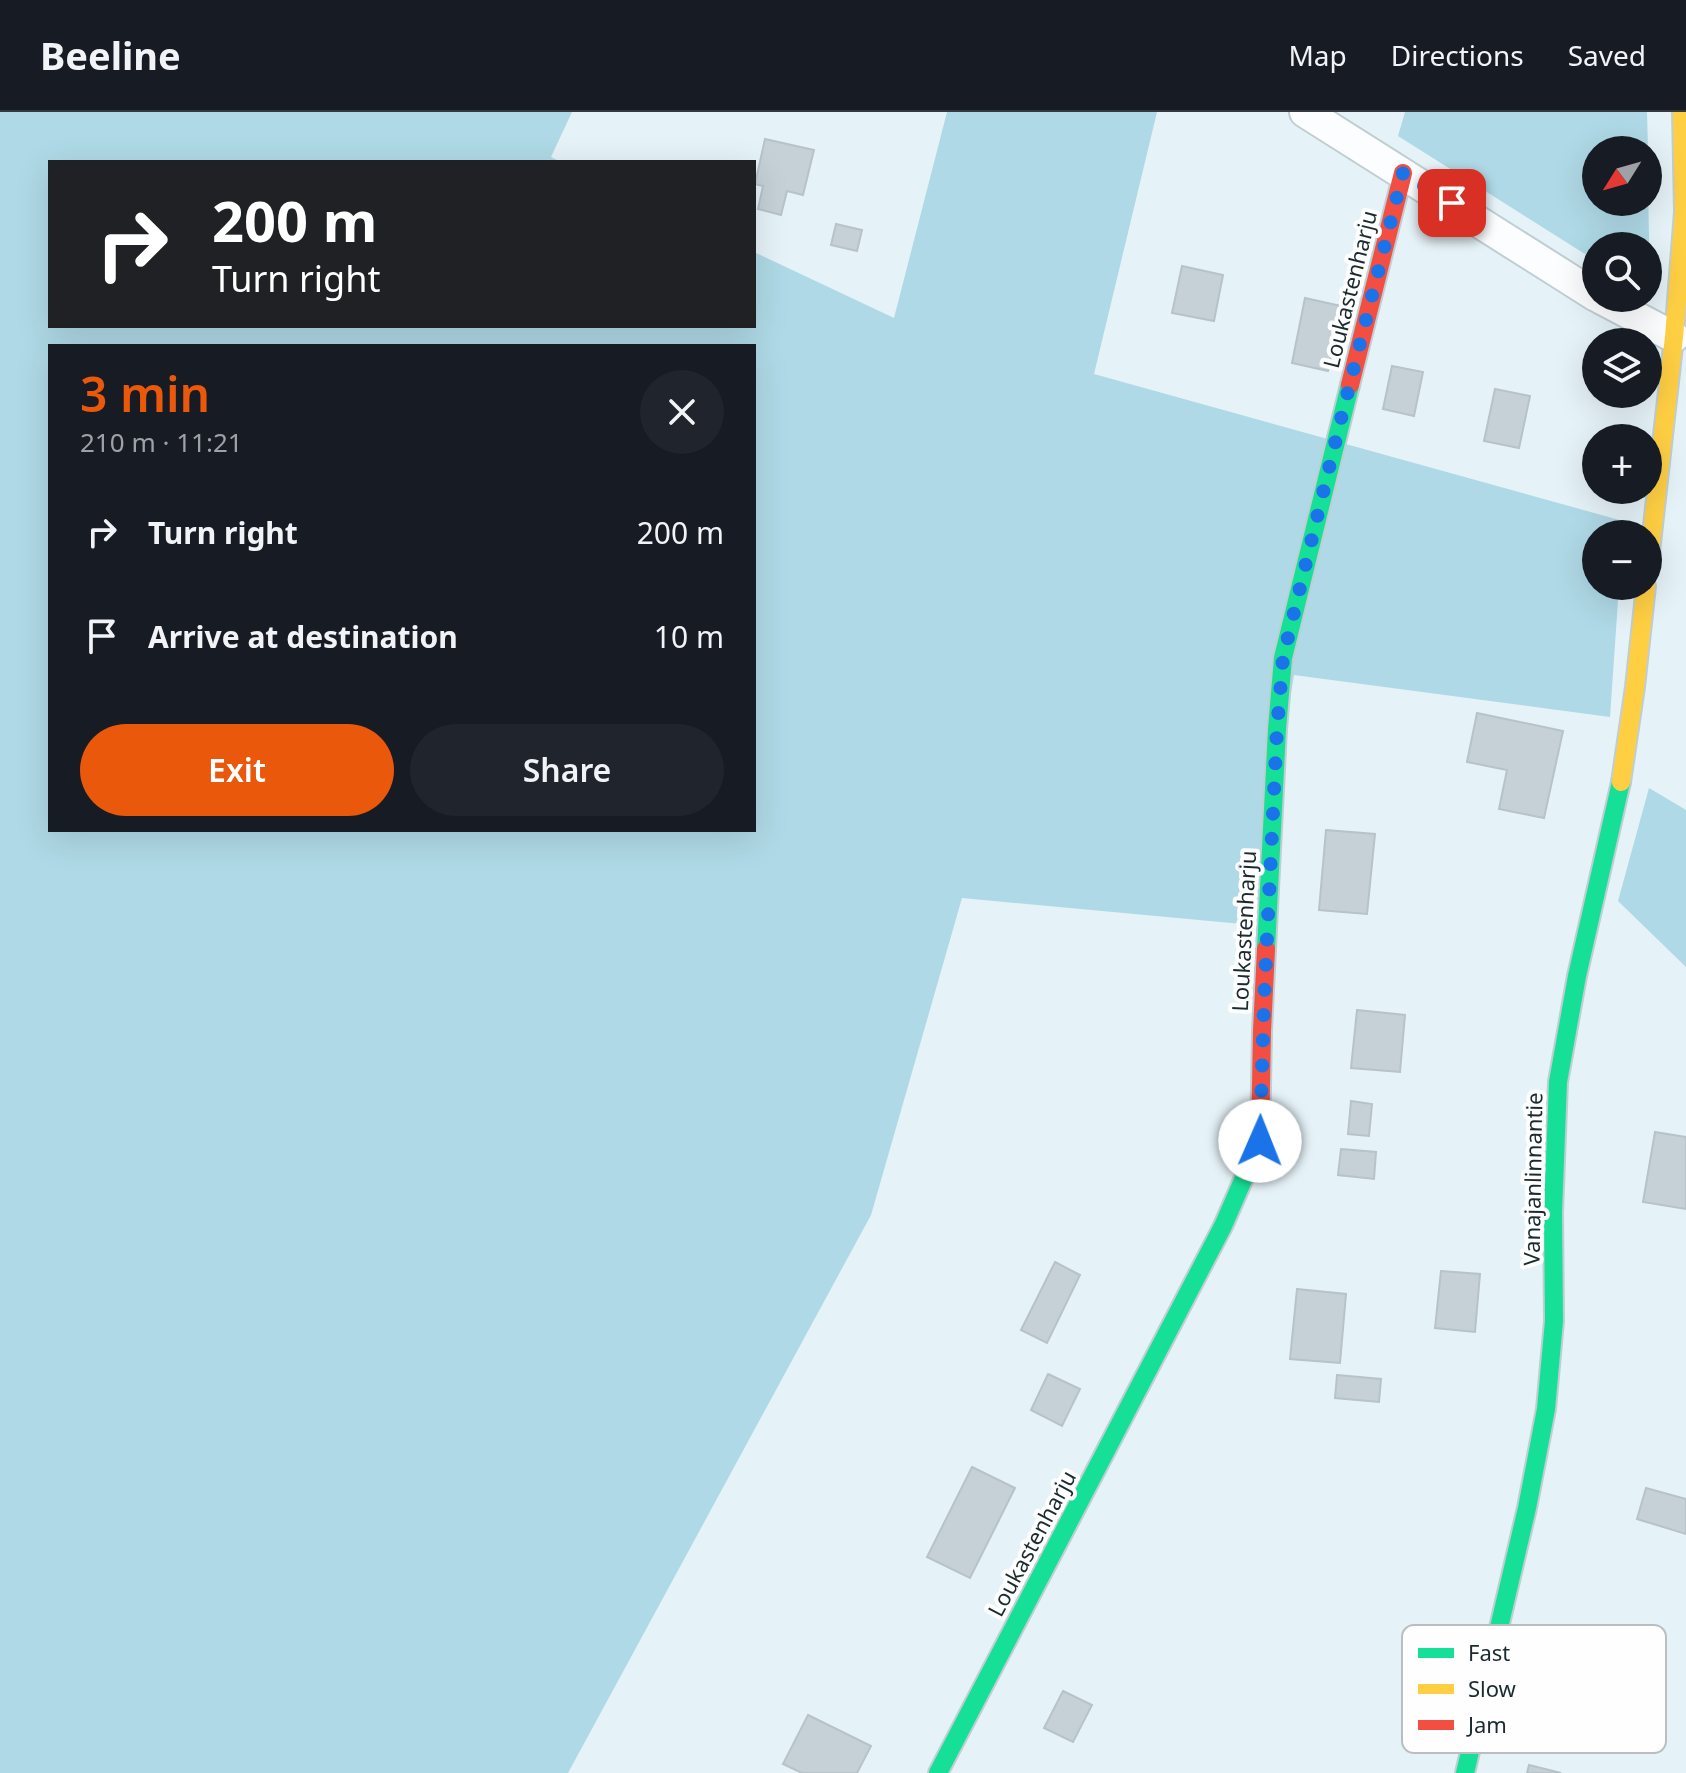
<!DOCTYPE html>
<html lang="en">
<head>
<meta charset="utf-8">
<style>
	:root { --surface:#171b24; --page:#20242c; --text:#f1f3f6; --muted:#9ea1a6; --line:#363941; --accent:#ea580c }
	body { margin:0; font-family:"Noto Sans",sans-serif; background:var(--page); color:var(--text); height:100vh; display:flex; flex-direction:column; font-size:30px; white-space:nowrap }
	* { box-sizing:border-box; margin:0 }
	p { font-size:26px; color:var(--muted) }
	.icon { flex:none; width:44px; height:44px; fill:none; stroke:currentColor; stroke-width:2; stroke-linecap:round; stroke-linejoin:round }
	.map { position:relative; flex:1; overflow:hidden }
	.sheet { position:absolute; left:48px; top:232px; width:708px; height:488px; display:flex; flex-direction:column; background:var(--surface); border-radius:0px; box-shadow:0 8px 32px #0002 }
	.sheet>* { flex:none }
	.guide { position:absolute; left:48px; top:48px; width:708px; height:168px; border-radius:0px; box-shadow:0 8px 32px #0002; background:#202124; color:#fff; overflow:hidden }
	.needle { width:52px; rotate:233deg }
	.controls { position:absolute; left:1582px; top:24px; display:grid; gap:16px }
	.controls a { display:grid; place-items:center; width:80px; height:80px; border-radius:50%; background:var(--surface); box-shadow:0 8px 32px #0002; font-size:40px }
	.pin { position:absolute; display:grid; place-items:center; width:68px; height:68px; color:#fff; margin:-34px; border-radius:16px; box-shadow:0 4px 12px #0006 }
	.me { position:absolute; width:88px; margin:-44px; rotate:1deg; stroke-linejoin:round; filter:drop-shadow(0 0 6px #0008) }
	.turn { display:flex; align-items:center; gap:28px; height:168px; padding:0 32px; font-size:36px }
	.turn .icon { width:104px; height:104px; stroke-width:2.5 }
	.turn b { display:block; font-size:56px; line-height:68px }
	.round { display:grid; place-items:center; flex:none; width:84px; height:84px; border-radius:42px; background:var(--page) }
	.summary { display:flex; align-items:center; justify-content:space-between; height:136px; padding:0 32px }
	h1 { font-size:48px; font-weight:600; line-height:60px; color:var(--accent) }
	.primary-button { display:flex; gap:16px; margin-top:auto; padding:16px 32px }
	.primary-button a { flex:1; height:92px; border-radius:48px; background:var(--accent); color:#fff; font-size:32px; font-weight:600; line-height:92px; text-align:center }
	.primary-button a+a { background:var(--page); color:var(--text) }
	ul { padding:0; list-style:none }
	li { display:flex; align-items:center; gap:24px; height:104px; padding:0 32px }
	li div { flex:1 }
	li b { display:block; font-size:30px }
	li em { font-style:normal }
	header { display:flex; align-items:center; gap:48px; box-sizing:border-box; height:112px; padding:0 40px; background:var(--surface); border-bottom:2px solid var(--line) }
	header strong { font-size:38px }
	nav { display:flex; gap:44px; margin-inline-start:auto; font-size:28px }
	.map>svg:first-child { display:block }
	.forest { fill:#afd9e6; fill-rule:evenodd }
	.building { fill:#c5d0d7; stroke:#b7c2c9; stroke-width:2 }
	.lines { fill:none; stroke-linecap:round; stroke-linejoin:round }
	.street-casing { stroke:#c0ced2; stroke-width:34 }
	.fast-casing { stroke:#c0ced2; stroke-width:22 }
	.slow-casing { stroke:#c0ced2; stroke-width:22 }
	.jam-casing { stroke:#c0ced2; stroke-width:22 }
	.street { stroke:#fbfdfe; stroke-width:30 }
	.fast { stroke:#16e098; stroke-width:18 }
	.slow { stroke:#ffcf43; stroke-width:18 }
	.jam { stroke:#f24e42; stroke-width:18 }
	.route { stroke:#1a73e8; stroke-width:14; stroke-dasharray:0 25.2 }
	.labels { text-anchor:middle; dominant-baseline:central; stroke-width:8; stroke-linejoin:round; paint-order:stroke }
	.street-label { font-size:22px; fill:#1a2a2e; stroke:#fefefe }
	.key { fill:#fefefe; stroke:#babec0; stroke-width:2 }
	.key-label { font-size:22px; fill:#1a2a2e }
</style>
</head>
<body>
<header>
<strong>Beeline</strong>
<nav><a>Map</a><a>Directions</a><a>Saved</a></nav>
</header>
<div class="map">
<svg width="1686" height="1661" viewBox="0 0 1686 1661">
	<rect width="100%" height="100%" fill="#e5f2f7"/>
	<!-- forest -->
	<path class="forest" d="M0,0H572L551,45L561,50H50V214H754V140L894,206L947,0H1157L1094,262L1623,409L1622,422H1596V474H1619L1610,605L1294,563L1253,813L962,786L871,1103L568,1661H0ZM50,234H754V718H50Z
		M1405,0H1647L1648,38H1596V90H1648V69L1650,184L1648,182V134H1596V149L1398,24Z
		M1649,676L1686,698V855L1618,789Z"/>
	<!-- building -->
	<path class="building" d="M765,27L814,38L803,83L787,79L781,103L758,97L763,74L755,72Z
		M836,112L862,118L857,139L831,133Z
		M1182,154L1223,163L1214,209L1172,201Z
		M1305,186L1341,194L1328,259L1292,251Z
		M1392,254L1423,260L1414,304L1383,297Z
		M1495,277L1530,284L1519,336L1484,329Z
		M1477,601L1563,619L1544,706L1499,697L1507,658L1467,650Z
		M1326,718L1375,722L1367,802L1319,798Z
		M1357,898L1405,903L1400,960L1351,956Z
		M1351,989L1372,992L1369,1024L1348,1022Z
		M1655,1020L1686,1025V1097L1643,1090Z
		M1341,1037L1376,1040L1374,1067L1338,1063Z
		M1055,1150L1080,1163L1047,1231L1021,1218Z
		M1441,1159L1480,1162L1475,1220L1435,1216Z
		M1297,1177L1346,1182L1340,1251L1290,1247Z
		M1048,1262L1080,1277L1062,1314L1031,1298Z
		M1337,1263L1381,1267L1379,1290L1335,1286Z
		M972,1355L1015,1376L970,1466L927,1445Z
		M1646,1376L1686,1387V1422L1637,1407Z
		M1063,1579L1092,1593L1073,1630L1044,1616Z
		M808,1603L871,1634L857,1661H802L783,1652Z
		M1529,1653L1561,1661H1527Z"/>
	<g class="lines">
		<defs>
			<path id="street" d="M1305,0L1596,184
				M1600,186L1674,225"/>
			<path id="fast" d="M1266,837L1277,617L1283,546L1350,273
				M938,1661L1223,1114L1247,1059
				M1465,1661L1527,1396L1546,1297L1554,1209L1553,1100L1558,970L1577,864L1621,670"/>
			<path id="slow" d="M1648,458L1674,225L1684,100L1682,0
				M1621,670L1635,575L1646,474"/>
			<path id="jam" d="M1350,273L1403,61
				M1247,1059L1260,1029L1262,919L1266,837"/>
		</defs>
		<!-- street casing -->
		<use href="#street" class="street-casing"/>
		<!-- fast casing -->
		<use href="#fast" class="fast-casing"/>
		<!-- slow casing -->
		<use href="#slow" class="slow-casing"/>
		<!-- jam casing -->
		<use href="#jam" class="jam-casing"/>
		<!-- street -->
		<use href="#street" class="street"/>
		<!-- fast -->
		<use href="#fast" class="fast"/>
		<!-- slow -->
		<use href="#slow" class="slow"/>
		<!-- jam -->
		<use href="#jam" class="jam"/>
	</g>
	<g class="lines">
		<!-- route -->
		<path class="route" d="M1260,1029L1264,889L1277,617L1283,546L1339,315L1403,61L1452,91"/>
	</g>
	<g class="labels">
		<!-- street labels -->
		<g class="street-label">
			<text transform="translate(1349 177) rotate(-76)">Loukastenharju</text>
			<text transform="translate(1243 819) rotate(-87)">Loukastenharju</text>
			<text transform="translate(1532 1067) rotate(-89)">Vanajanlinnantie</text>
			<text transform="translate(1031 1431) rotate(-62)">Loukastenharju</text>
		</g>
	</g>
	<!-- legend -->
	<rect x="1402" y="1513" width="264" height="128" rx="12" class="key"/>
	<rect x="1418" y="1536" width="36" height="10" fill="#16e098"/>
	<rect x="1418" y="1572" width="36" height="10" fill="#ffcf43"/>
	<rect x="1418" y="1608" width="36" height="10" fill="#f24e42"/>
	<g class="key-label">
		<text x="1468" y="1549">Fast</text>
		<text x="1468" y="1585">Slow</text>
		<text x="1468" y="1621">Jam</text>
	</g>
</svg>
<div class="controls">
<a><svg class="needle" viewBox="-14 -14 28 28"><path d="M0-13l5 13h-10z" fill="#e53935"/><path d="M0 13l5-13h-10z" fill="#9ea1a6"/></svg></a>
<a><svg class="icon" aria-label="search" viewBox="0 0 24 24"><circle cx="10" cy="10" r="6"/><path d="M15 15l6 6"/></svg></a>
<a><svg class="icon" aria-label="layers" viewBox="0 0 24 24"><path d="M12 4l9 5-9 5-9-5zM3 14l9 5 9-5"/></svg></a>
<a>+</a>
<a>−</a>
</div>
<div class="pin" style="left:1452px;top:91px;background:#d93025"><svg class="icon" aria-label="arrive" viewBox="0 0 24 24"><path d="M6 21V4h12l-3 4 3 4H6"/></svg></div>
<svg class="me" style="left:1260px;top:1029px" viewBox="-20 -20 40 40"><circle r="19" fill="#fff"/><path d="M0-13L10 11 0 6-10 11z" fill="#1a73e8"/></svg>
<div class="guide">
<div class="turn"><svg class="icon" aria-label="right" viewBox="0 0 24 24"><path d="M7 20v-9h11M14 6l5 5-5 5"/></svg><div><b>200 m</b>Turn right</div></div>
</div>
<section class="sheet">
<div class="summary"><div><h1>3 min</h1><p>210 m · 11:21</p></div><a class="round"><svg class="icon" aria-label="close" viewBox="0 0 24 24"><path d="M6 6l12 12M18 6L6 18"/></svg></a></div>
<ul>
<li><svg class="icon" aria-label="right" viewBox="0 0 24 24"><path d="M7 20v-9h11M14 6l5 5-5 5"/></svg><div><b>Turn right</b></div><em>200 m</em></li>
<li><svg class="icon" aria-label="arrive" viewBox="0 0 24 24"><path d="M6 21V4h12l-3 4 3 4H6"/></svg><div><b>Arrive at destination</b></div><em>10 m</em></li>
</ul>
<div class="primary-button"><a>Exit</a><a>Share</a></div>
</section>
</div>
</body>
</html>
